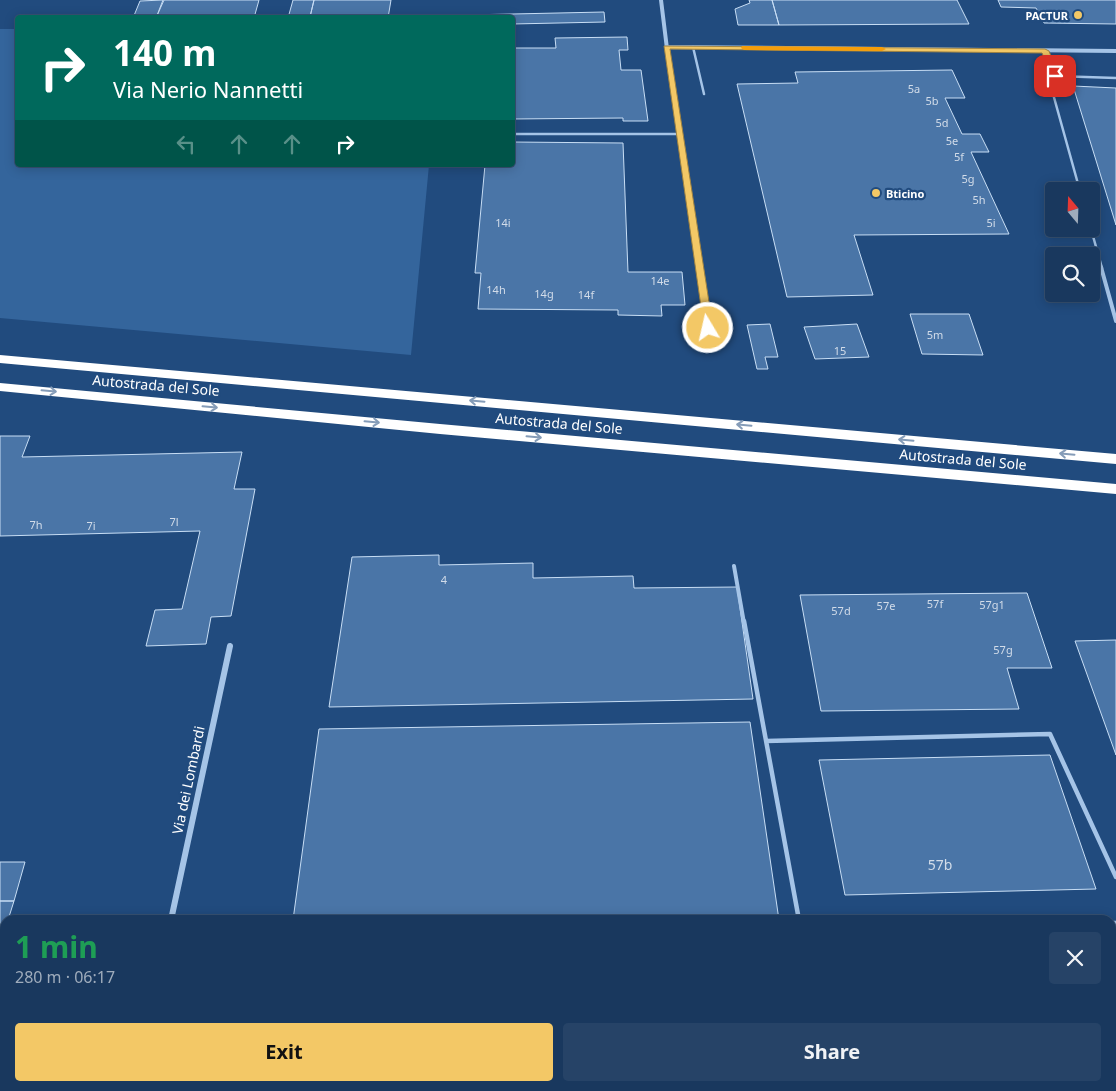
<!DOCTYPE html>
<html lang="en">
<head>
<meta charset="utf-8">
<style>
	:root { --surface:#19385e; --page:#264367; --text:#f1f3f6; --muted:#9facbc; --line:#375273; --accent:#f3c866 }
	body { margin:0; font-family:"Noto Sans",sans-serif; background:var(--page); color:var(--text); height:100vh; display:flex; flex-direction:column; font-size:19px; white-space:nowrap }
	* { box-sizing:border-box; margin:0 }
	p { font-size:16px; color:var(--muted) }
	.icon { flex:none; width:28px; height:28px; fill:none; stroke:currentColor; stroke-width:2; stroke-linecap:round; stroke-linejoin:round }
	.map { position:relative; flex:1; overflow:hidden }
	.side { position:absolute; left:0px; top:915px; width:1116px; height:176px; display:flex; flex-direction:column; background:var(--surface); border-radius:15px 15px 0 0; box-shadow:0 2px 12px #0003,0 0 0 1px var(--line) }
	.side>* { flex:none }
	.guide { position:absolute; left:15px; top:15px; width:500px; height:152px; border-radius:5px; box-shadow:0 2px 12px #0003,0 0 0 1px var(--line); background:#00695c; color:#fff; overflow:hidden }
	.needle { width:32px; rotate:341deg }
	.tools { position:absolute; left:1045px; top:182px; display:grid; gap:10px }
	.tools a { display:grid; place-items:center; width:55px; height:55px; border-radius:5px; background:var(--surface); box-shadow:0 2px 12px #0003,0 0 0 1px var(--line); font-size:25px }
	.pin { position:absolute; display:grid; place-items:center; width:42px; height:42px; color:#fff; margin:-21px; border-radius:10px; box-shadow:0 2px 8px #0006 }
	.me { position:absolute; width:55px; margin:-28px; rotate:351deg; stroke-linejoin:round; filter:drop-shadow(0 0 4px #0008) }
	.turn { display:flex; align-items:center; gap:18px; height:105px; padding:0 15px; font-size:22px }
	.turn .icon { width:65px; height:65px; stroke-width:2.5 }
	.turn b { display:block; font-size:35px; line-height:42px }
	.lanes { display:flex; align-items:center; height:48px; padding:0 15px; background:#0003; justify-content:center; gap:25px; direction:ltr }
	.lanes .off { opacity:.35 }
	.round { display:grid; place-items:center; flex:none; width:52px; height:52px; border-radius:5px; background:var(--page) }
	.overview { display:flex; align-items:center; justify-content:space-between; height:85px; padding:0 15px }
	h1 { font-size:30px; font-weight:700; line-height:38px; color:#1e9e55 }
	.button { display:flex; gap:10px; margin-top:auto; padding:10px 15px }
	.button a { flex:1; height:58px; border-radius:5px; background:var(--accent); color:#111; font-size:20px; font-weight:700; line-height:58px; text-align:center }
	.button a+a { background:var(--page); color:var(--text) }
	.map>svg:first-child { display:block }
	.green { fill:#34659c }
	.building { fill:#4a75a7; stroke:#c8def5 }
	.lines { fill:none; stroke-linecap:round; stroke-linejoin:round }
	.service-far2 { stroke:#a5c4e7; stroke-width:2.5 }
	.service-far1 { stroke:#a5c4e7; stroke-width:4 }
	.service { stroke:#a5c4e7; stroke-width:4.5 }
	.minor-far1 { stroke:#a5c4e7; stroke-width:4 }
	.minor { stroke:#a5c4e7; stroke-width:6 }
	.motorway { fill:#fff; fill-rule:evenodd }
	.oneway { stroke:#859cb8 }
	.route { fill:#f3c866; stroke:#9e8242 }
	.slow { fill:#f59e0b }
	.poi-dot { fill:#f3c866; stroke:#214b7e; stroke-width:2 }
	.labels { text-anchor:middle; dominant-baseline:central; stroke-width:4.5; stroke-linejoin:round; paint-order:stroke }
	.far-poi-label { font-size:11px; font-weight:bold; fill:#fff; stroke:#214b7e; text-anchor:end }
	.number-label { font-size:11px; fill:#d2dce9 }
	.street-label { font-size:14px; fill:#fff; stroke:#214b7e }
	.near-number-label { font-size:14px; fill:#d2dce9 }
</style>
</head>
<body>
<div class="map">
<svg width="1116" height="1091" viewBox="0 0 1116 1091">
	<rect width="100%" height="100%" fill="#214b7e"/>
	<!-- green -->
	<path class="green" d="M0,29H17L18,165H429L411,355L0,318Z"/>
	<!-- building -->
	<path class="building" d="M163,0L156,18H133L140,1Z
		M164,0H259L254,18H156Z
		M293,0H314L310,17L330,18H288Z
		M314,0H391L388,18L310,17Z
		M749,0H772L779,25H738L735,9L750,3Z
		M772,0H957L969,24L779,25Z
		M998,0H1116V24L1044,23L1036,8L1001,7Z
		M604,12L605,22L512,24V18H467V15Z
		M627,37L628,50H619L621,70H641L648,121H623V118L512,119V48H556L555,38Z
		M952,70L965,98H945L962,134H980L989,152H971L1009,234L854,235L873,295L787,297L737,84L798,83L795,72Z
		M1073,86L1116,88V225Z
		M512,142L623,143L628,272H682L685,305H661L662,316L618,315V310L478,309L481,273H475L485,165H512Z
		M910,314H969L983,355L922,354Z
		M770,324L778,357H765L768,369H757L747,325Z
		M857,324L869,357L815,359L804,327Z
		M0,436H30L22,457L242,452L234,489H255L231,616L211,617L206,644L146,646L155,610L182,609L200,531L0,536Z
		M439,555V565L533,563V578L633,576L634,588L737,587L753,699L329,707L352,557Z
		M1027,593L1052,668H1007L1019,709L821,711L800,595Z
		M1116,640V755L1075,641Z
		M750,722L779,920H293L319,729Z
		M1050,755L1096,889L845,895L819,760Z
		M0,862H25L14,901H0Z
		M0,901H14L8,920H5V929L0,946Z
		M31,917L89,918V920H30Z
		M1111,958L1116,970V1021H1111Z
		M278,1086H804L805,1091H277Z"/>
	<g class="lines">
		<!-- service-far2 -->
		<path class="service-far2" d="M693,47L704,94
			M1045,51L1055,76L1050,83L1080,191
			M669,65L699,268
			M1055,76L1116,78
			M512,134H679
			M1091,229L1102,268"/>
		<!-- service-far1 -->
		<path class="service-far1" d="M699,267L708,328
			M1101,267L1116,321
			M734,566L744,623"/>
		<!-- service -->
		<path class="service" d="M744,621L799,920
			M766,741L1050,734L1116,877
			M1111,923H1116
			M836,1086L837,1091"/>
		<!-- minor-far1 -->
		<path class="minor-far1" d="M661,0L669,65
			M666,47L1116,51"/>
		<!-- minor -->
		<path class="minor" d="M171,920L230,646
			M135,1091L136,1086"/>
		<!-- motorway -->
		<path class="motorway" d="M0,355L1116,454V464L0,363Z
			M0,383L440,424L1116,484V494L440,434L0,391Z"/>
	</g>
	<!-- one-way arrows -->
	<defs><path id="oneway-shaft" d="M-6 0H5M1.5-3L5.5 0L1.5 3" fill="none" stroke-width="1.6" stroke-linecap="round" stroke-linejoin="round" transform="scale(1.25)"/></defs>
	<g class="oneway">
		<use href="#oneway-shaft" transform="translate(49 391) rotate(5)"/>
		<use href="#oneway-shaft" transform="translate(477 401) rotate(-175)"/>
		<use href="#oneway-shaft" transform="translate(210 407) rotate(5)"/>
		<use href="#oneway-shaft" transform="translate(372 422) rotate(5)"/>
		<use href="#oneway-shaft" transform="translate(744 425) rotate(-175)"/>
		<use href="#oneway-shaft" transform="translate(534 437) rotate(5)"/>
		<use href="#oneway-shaft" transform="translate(906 440) rotate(-175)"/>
		<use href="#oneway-shaft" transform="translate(1067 454) rotate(-175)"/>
	</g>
	<!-- route -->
	<path class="route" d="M664,46L1045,49L1049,51L1059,76L1053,78L1042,53L670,49L713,328L708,331L704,328Z"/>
	<!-- slow -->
	<path class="slow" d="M742,46L882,47L886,49L882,51L744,50L741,48Z"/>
	<!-- markers -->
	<g class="poi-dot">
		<circle cx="1078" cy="15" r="5"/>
		<circle cx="876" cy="193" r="5"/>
	</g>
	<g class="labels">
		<!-- far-poi labels -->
		<g class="far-poi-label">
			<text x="1068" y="15">PACTUR</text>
			<text x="886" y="193" text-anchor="start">Bticino</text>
		</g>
		<!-- number labels -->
		<g class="number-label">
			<text x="914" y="88">5a</text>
			<text x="932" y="100">5b</text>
			<text x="942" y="122">5d</text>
			<text x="952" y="140">5e</text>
			<text x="959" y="156">5f</text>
			<text x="968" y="178">5g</text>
			<text x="979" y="199">5h</text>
			<text x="503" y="222">14i</text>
			<text x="991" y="222">5i</text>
			<text x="660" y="280">14e</text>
			<text x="496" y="289">14h</text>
			<text x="544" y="293">14g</text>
			<text x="586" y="294">14f</text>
			<text x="935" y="334">5m</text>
			<text x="840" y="350">15</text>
			<text x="174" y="521">7l</text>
			<text x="36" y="524">7h</text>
			<text x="91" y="525">7i</text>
			<text x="444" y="579">4</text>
			<text x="935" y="603">57f</text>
			<text x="992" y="604">57g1</text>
			<text x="886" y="605">57e</text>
			<text x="841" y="610">57d</text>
			<text x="1003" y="649">57g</text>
		</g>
		<!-- street labels -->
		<g class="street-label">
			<text transform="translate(156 385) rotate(5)">Autostrada del Sole</text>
			<text transform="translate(559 423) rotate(5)">Autostrada del Sole</text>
			<text transform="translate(963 459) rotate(5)">Autostrada del Sole</text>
			<text transform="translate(188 780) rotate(-78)">Via dei Lombardi</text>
		</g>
		<!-- near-number labels -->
		<g class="near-number-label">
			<text x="940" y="864">57b</text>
		</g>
	</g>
</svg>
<div class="tools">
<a><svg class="needle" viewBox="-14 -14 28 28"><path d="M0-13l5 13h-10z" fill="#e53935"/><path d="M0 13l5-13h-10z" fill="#9facbc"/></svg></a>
<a><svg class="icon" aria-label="search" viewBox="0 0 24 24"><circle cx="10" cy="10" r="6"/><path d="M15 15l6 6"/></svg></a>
</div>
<div class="pin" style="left:1055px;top:76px;background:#d93025"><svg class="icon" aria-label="arrive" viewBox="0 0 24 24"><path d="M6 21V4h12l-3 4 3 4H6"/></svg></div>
<svg class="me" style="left:708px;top:328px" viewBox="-20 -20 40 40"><circle r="17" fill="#f3c866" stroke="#fff" stroke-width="3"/><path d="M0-11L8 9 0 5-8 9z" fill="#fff"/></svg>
<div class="guide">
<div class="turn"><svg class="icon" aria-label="right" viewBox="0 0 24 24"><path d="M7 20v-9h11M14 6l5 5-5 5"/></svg><div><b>140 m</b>Via Nerio Nannetti</div></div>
<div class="lanes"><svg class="icon off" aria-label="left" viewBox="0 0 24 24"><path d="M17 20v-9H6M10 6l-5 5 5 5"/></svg><svg class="icon off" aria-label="ahead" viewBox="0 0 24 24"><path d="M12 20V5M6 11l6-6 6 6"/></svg><svg class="icon off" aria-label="ahead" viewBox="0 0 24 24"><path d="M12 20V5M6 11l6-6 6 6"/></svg><svg class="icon" aria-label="right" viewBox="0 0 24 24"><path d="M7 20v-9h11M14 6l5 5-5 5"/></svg></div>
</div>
<section class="side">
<div class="overview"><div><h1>1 min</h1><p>280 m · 06:17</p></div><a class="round"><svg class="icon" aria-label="close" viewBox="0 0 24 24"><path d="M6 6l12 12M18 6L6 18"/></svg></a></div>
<div class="button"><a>Exit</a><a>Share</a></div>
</section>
</div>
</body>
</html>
